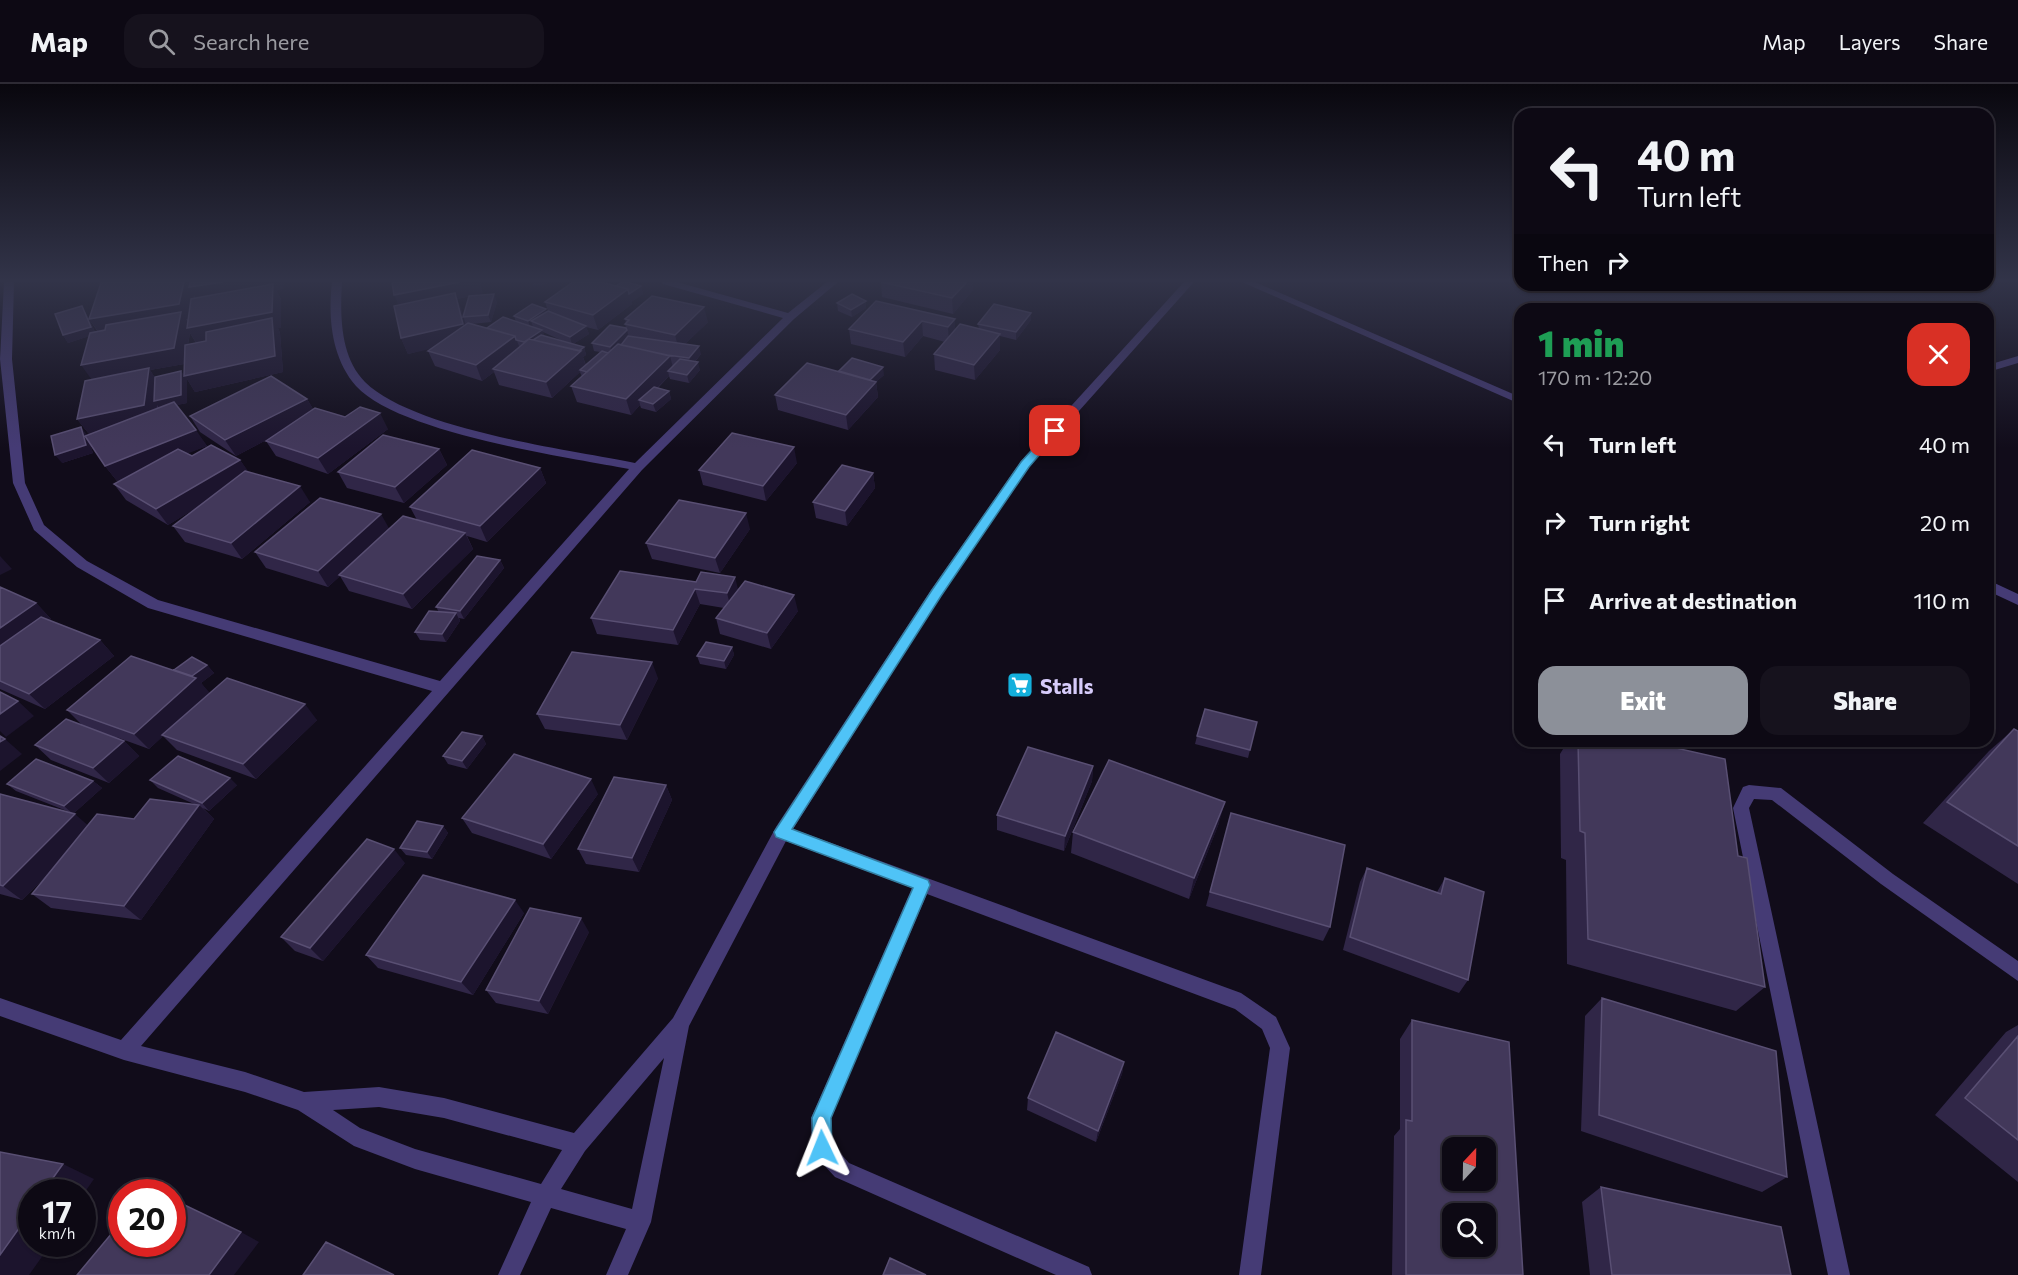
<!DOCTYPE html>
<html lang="en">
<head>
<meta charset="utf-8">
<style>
	:root { --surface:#0d0914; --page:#16121d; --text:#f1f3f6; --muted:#9a9aa0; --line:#2d2a34; --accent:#8c9099 }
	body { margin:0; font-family:Commissioner,sans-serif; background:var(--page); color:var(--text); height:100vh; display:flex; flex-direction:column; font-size:22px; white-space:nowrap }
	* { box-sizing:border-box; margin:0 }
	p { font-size:20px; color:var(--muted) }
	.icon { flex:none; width:33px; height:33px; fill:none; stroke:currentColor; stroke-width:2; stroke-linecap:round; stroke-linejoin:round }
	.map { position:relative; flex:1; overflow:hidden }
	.sheet { position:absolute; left:1514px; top:219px; width:480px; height:444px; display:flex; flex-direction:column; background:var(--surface); border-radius:18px; box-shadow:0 2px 4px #0004,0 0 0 2px var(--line) }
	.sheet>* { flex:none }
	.guide { position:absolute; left:1514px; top:24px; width:480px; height:183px; border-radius:18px; box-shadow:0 2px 4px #0004,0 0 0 2px var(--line); background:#0d0914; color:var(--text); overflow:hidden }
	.needle { width:39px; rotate:22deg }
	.fabs { position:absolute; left:1442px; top:1053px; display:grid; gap:12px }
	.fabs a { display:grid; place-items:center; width:54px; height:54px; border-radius:12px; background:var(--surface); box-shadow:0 2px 4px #0004,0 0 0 2px var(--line); font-size:30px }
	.speed { position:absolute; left:18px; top:1095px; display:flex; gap:12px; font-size:30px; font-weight:700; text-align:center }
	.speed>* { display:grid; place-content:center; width:78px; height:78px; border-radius:50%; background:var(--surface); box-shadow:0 2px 4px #0004,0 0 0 2px var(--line); line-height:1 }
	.speed small { font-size:15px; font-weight:400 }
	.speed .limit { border:9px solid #d22; background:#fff; color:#111 }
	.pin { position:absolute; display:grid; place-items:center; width:51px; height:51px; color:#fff; margin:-26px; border-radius:12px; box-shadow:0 3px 9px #0006 }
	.me { position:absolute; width:66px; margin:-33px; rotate:358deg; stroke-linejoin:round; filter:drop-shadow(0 0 4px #0008) }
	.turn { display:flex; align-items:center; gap:21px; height:126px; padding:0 24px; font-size:27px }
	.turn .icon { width:78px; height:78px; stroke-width:2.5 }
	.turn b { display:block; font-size:42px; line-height:51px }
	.then { display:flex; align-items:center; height:57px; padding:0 24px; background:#0003; gap:12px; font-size:22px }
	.round { display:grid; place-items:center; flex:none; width:63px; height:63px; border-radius:18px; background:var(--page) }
	.head { display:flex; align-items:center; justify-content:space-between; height:102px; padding:0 24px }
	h1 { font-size:36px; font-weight:800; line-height:45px; color:#1e9e55 }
	.cta { display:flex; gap:12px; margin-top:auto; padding:12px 24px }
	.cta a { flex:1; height:69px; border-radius:18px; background:var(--accent); color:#fff; font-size:24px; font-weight:800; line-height:69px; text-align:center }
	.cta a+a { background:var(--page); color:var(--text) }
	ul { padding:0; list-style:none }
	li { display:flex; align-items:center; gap:18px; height:78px; padding:0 24px }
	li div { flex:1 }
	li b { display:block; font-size:22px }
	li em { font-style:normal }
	header { display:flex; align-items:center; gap:36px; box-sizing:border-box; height:84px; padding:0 30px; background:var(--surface); border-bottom:2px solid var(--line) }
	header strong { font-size:28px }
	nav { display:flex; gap:33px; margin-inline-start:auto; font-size:21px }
	.search { width:420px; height:54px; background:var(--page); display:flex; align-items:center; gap:15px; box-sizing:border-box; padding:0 21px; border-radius:18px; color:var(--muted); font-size:22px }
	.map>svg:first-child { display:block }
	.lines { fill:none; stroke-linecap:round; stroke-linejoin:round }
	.minor { fill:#453b75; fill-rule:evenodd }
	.wall { fill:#302647; fill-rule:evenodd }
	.shaded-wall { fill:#1c142d; fill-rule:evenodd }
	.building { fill:#42385a; stroke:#594f73; stroke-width:1.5; fill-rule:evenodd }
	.route { fill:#4fc3f7; stroke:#337fa1; stroke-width:1.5 }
	.labels { text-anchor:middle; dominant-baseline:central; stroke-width:6; stroke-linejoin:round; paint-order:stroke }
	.poi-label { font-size:21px; font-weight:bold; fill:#d6cbfa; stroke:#110c1a; text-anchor:start }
</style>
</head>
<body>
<header>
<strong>Map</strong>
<div class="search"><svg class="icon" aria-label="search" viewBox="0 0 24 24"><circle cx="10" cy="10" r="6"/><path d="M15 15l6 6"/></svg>Search here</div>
<nav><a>Map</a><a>Layers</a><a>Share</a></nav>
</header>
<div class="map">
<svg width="2018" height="1191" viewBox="0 0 2018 1191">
	<rect width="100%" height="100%" fill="#110c1a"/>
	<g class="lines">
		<!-- minor -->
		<path class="minor" d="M4,198H14L12,275L25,399L44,441L87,477L158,516L440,597L629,385C565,373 399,349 356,302C331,273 328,233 332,198H342C340,231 340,273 365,298C414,346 567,365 635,379L783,234L663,200L662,198H677L788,229L827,198H838L794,235L642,386L141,962L245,988L304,1008L379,1003L444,1014L574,1049L673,934L776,743L931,506L1021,377L1184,198H1194L1029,383L941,512L793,745L1241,909L1276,933L1290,964L1261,1191H1239L1270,964L1262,945L1235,925L927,810L831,1034L832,1060L849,1079L1089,1183L1092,1191H1056L835,1093C812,1068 812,1068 811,1034L912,804L786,757L689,942L651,1138L628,1191H606L626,1145L551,1124L520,1191H498L531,1118L415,1085L354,1062L298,1026L245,1008L124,976L0,932V914L121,956L432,607L148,524L77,483L34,446L13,399L0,275ZM664,974L632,1125L561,1105L585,1067ZM379,1023L444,1034L562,1066L541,1100L415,1065L360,1044L333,1026Z
			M1242,198H1255L1520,313V320Z
			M2018,272V279L1988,288V281Z
			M1988,496L2018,510V521L1988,507Z
			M1749,701L1781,704L1893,790L2018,877V897L1881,800L1772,716L1754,715L1749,724L1850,1191H1828L1733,724L1743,703Z"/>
	</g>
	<!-- wall -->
	<path class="wall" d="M99,198H284L283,205L276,206L281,215V244H278L280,249L283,288L195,308L187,295V319L176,321L207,362L187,369L192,372L240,376L248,388L310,418L242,475L185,458L173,442L199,422L168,441L126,416L114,400L124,395L117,397L105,382L89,358L93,369L62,379L87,351L89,350L77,335L92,296L89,252L68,259L63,251L82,222L89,235L100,200ZM89,235L98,248H95ZM190,249L196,259L188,261ZM185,276L184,292L155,294L150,286L184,280Z
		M881,198L973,206L953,230L882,213Z
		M616,202H641L643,210L631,218L632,220L598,246L586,243L589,250L573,260L584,263L586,271L583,273L586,281L600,268L594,267L592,259L626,244L625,240L626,239L625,235L708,238L685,260L701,270L695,278L700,286L689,299L670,295L669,292L658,304L669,307L671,315L656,328L641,324L640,321L631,331L577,318L571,302L582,293L580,288L552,314L499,301L494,288L482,297L435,282L428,267L431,264L408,270L401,254L399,221L483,209L457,215L463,232L497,218L491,238L472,240L487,244L516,238L514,232L548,227L545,218ZM543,248L565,258L544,252Z
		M876,217L955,235V246L979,245L978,240L1031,236L1016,256L1000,252V266L975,296L935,286L934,270L945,258L923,252L905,273L851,260L849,245Z
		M837,219L866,224L852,233L838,227Z
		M884,291L876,298L878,313L848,346L778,326L775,311Z
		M307,315L313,325L388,345L328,390L276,372L266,357L270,354L236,372L200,348L190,332Z
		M439,365L447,381L404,419L347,404L338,388Z
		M797,379L766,417L703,401L699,386Z
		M540,384L546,399L487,458L467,452L473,465L412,525L349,507L340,492L328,503L266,484L255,468L389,445L417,436L410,423Z
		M873,389L875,404L847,442L816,434L813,418Z
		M750,445L720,489L652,475L646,459Z
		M500,476L504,484L464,535L459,534L460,537L446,558L420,556L415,548L439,528L436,523Z
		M696,498L738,506L798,527L771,565L720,550L716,534L724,524L700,520L678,561L597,550L591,534Z
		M0,503L36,519L51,535L49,536L100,556L114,572L45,625L0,605Z
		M732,563L734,571L726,585L700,580L697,572Z
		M207,581L214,589L201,599L209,609L317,636L256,695L177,666L163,652L149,665L116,653L124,657L139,672L109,699L51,676L35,661L81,640L67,626L174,586Z
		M658,594L627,656L545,645L537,630Z
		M1257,638L1248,674L1195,660L1197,652Z
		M2014,645L2018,647V800L1923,739L1989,667Z
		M482,652L486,660L467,685L448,680L443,672Z
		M1568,657H1645L1738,772L1765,903L1736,927L1567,880L1566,776L1561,774L1560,670Z
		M1093,682L1092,697L1064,767L997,746V731Z
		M150,696L237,701L209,727L203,724L214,735L141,836L51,824L32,810L54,784L22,816L0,810V710L72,729L16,707L7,700L93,697L102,704L73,730L88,742L134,735L194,720L158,704Z
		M666,701L672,716L639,788L586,780L578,765Z
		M598,710L551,775L472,749L462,734Z
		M1231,729L1330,843L1323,857L1206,822Z
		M1219,739L1189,815L1071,769L1073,748Z
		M443,742L448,749L432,775L406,771L400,764Z
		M405,779L323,877L295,867L281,853Z
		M1367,784L1437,808L1445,794L1468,896L1459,909L1343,866L1360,798Z
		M524,829L473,911L378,884L366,871Z
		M589,848L548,930L496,919L486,906Z
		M1602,914L1787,1093L1762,1108L1581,1047L1585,932Z
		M1412,936L1523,1191H1392L1394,1052L1400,1045V955Z
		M2018,941V1098L1935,1031L2006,948Z
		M1124,978L1122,990L1096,1058L1027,1026L1028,1014Z
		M1601,1103L1791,1191H1590L1582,1118Z"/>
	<!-- shaded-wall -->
	<path class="shaded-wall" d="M184,198H284L283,205L276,206L281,215V244H278L280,249L283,288L195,308L187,295V319L160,325L157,321L155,336L89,350L77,335L92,296L81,281L100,250L89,235L96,250L68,259L63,251L82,222L89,235ZM194,211L198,218L191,244L186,235H189ZM190,249L197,260L185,292L181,287L159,300L150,286L184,280Z
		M460,198H480L483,209L457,215L461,224L470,256L408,270L401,254V227L394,211Z
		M532,198H553L534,203Z
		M967,198H973V206L953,230L952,214Z
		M641,202L643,210L631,218L632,220L598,246L593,231L628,205Z
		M494,210L497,218L491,238L488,231Z
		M866,217V224L852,233L851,226Z
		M704,223L708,238L679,266L675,251Z
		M546,225L549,233L531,237L533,243L531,245L528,237Z
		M1031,229V236L1016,256V248Z
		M955,235V251L949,259L948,243Z
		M922,237L923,252L905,273L903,258Z
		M586,242L589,250L572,261L570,253Z
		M542,246L545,254L527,266L524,258Z
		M627,246L629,254L613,271L610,263Z
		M1000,250V266L975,296L974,281Z
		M515,252L521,267L493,285L494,288L482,297L476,281Z
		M699,262L701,270L691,282L689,274Z
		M584,263L586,271L583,273L586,283L580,286V288L552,314L546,298L573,271Z
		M670,272L674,287H668L669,292L644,317L639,316L640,321L631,331L626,315Z
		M698,278L700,286L689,299L687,291Z
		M883,283L884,291L876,298L878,313L848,346L846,331L868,298Z
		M669,307L671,315L656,328L653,320Z
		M307,315L316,330L236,372L225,356Z
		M380,329L388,345L328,390L318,374Z
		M81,343L87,351L93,369L62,379L55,371Z
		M196,346L207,362L117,397L105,382Z
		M794,363L797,379L766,417L763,402Z
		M439,365L447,381L404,419L395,403Z
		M240,376L251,391L168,441L156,425Z
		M540,384L546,399L487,458L480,442Z
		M873,389L875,404L847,442L845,427Z
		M300,402L310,418L242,475L231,459Z
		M746,429L750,445L720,489L715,474Z
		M381,430L390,446L339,491L340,492L328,503L318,487Z
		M465,449L473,465L412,525L403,510Z
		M0,472L12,485L0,491Z
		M500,476L504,484L464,535L460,527Z
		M735,493L739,509L731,525L727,509Z
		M695,505L700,520L678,561L673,546Z
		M794,511L798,527L771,565L767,549Z
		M36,519L51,535L0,570V544Z
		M456,529L460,537L446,558L442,550Z
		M100,556L114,572L45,625L29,610Z
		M732,563L734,571L726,585L724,577Z
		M652,578L658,594L627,656L620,641Z
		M207,581L214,589L201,599L210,609L149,665L134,650L188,595Z
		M18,617L34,632L6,653L0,647V630Z
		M305,620L317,636L256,695L243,680Z
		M482,652L486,660L467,685L462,677Z
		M5,655L22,670L0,687V658Z
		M124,657L139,672L109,699L93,684Z
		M1093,682L1092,697L1064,767L1065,752Z
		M230,694L237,701L209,727L202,719Z
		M591,695L598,710L551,775L543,760Z
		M93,697L102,704L73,730L64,722Z
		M666,701L672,716L639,788L632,774Z
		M1225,718L1219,739L1189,815L1194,794Z
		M199,721L214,735L141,836L124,822Z
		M75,730L92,745L22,816L3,802Z
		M443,742L448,749L432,775L427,768Z
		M394,765L405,779L323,877L310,864Z
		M515,816L524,829L473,911L461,898Z
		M581,834L589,848L548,930L539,917Z
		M1124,978L1122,990L1096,1058L1098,1047Z
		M63,1080L94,1095L82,1112V1108H43Z
		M32,1126V1160H51L29,1191H0V1171Z
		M241,1148L259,1158L234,1191H209Z"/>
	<!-- building -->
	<path class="building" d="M111,198H184L179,220L89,235L101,199Z
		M190,198H223L189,203Z
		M392,198H460L394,211Z
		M573,198H601L628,205L593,231L545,218Z
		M622,198H627L641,202L629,210L628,205L616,202Z
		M881,198H967L952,214Z
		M273,200L272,228L187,244L191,215Z
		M455,209L463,240L401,254L394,222Z
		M494,210L488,231L463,233L469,212Z
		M852,210L866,217L851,226L837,219Z
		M652,212L704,223L675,251L625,240L629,236L625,235Z
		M876,217L955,235L948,243L922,237L903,258L849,245Z
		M532,220L546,225L528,237L514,232Z
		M994,220L1031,229L1016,248L978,240Z
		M82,222L91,243L63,251L55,230Z
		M548,227L586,242L570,253L531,237Z
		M181,228L174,264L81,281L90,249L105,246L106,241Z
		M503,233L542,246L524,258L516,256L515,252L487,244Z
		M272,234L275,272L184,292L185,261L206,257V248Z
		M468,239L515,252L476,281L428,267Z
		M960,240L1000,250L974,281L934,270Z
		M610,241L626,244L627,246L610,263L592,259Z
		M541,251L584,263L579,267L533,256Z
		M628,252L699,262L689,274L667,271L621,261Z
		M529,255L581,267L546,298L493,285Z
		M618,260L670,272L626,315L571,302Z
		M602,267L608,269L587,288L580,286Z
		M852,274L883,283L870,296L839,287Z
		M680,275L698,278L687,291L668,287Z
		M807,279L876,298L846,331L775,311Z
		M149,284L144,321L77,335L85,297Z
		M181,287V311L154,317L155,293Z
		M271,292L307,315L225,356L190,332Z
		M654,303L669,307L653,320L639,316Z
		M174,318L196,346L105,382L85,352Z
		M360,323L380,329L318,374L266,357L315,324L345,333Z
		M81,343L86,361L55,371L51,352Z
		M732,349L794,363L763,402L699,386Z
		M383,351L439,365L395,403L338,388Z
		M211,361L240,376L156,425L114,400L178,365L192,372Z
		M472,366L540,384L480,442L410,423Z
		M842,381L873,389L845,427L813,418Z
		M245,387L300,402L231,459L173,442Z
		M320,414L381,430L318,487L255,468Z
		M679,416L746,429L715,474L646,459Z
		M403,432L465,449L403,510L339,491Z
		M477,472L500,476L460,527L436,523Z
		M620,487L696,498L701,488L735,493L727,509L695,505L673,546L591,534Z
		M745,497L794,511L767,549L716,534Z
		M0,503L36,519L0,544Z
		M429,527L456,529L442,550L415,548Z
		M41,533L100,556L29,610L0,597V562Z
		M706,558L732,563L724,577L697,572Z
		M572,568L652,578L620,641L537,630Z
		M131,572L196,594L134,650L67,626Z
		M192,573L207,581L192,592L174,586Z
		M227,594L305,620L243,680L162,651Z
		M0,608L18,617L0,630Z
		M1205,625L1257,638L1250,666L1197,652Z
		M66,635L124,657L93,684L35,661Z
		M2014,645L2018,647V762L1947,718Z
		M462,648L482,652L462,677L443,672Z
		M0,652L5,655L0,658Z
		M1578,657H1645L1725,675L1738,772L1747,774L1765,903L1588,855L1585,749L1580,747Z
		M1028,663L1093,682L1065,752L997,731Z
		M514,670L591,695L543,760L462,734Z
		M178,672L230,694L202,719L150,696Z
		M36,675L93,697L64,722L7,700Z
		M1109,676L1225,718L1194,794L1073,748Z
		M614,693L666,701L632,774L578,765Z
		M0,710L75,730L3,802L0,801Z
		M150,715L199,721L124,822L32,810L97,730L134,735Z
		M1231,729L1345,761L1330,843L1210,808Z
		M417,737L443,742L427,768L400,764Z
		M367,755L394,765L310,864L281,853Z
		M1367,784L1441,810L1445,794L1484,808L1468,896L1350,853Z
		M423,791L515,816L461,898L366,871Z
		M530,824L581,834L539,917L486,906Z
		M1602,914L1776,967L1787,1093L1599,1031Z
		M1412,936L1509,958L1523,1191H1406V1036L1412,1037ZM1452,1064H1485V1096H1452ZM1452,1130H1485V1162H1452Z
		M1056,948L1124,978L1098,1047L1028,1014Z
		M2018,952V1056L1965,1014Z
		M0,1068L63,1080L43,1108H32V1126L0,1171Z
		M1601,1103L1781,1143L1791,1191H1612Z
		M149,1104L158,1108H145Z
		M172,1115L241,1148L209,1191H77L122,1137V1160H172Z
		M326,1158L394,1191H303Z
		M890,1174L926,1191H883Z"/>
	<!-- sky -->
	<linearGradient id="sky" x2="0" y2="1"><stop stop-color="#09070e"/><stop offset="0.54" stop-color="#323449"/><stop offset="1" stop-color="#323449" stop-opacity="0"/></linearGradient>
	<rect width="2018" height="364" fill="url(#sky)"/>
	<!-- route -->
	<path class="route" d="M1051,345L1060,347L1029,383L941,512L792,745L928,796L930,801L831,1034L832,1064L829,1071L822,1074L816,1071L813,1064L812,1034L913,804L776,753L774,748L932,506L1021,378Z"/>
	<!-- icons -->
	<defs>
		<symbol id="supermarket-square" viewBox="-11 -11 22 22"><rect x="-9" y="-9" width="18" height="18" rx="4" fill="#14b0dc" stroke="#110c1a"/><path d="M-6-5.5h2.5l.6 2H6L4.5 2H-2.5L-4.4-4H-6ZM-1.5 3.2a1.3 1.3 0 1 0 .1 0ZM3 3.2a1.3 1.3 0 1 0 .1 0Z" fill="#fff"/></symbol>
	</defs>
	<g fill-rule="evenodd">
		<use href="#supermarket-square" x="1005" y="586" width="30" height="30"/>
	</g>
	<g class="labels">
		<!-- poi labels -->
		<g class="poi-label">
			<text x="1040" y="601">Stalls</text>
		</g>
	</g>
</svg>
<div class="fabs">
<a><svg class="needle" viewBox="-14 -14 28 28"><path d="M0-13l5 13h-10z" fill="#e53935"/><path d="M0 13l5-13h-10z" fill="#9a9aa0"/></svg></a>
<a><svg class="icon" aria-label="search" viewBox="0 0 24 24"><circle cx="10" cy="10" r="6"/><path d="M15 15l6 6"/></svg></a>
</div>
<div class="speed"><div>17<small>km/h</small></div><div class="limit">20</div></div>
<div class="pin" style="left:1055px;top:347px;background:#d93025"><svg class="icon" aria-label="arrive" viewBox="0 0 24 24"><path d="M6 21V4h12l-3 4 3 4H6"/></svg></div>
<svg class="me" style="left:822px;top:1064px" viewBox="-20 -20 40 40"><path d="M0-17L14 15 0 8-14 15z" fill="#4fc3f7" stroke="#fff" stroke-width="4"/></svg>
<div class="guide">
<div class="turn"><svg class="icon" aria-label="left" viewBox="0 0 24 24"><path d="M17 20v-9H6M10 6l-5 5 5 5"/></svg><div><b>40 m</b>Turn left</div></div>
<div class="then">Then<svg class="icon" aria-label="right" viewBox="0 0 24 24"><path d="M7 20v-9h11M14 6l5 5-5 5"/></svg></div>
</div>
<section class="sheet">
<div class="head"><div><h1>1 min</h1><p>170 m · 12:20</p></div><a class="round" style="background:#d93025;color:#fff"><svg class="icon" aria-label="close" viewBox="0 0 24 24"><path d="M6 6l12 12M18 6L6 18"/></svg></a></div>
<ul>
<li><svg class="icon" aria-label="left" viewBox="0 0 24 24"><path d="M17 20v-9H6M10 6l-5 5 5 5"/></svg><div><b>Turn left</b></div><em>40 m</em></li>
<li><svg class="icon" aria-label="right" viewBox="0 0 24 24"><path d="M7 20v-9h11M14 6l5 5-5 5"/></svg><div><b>Turn right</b></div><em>20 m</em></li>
<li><svg class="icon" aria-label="arrive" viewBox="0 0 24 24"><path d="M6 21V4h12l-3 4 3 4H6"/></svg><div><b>Arrive at destination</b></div><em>110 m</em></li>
</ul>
<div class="cta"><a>Exit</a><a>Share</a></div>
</section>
</div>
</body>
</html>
